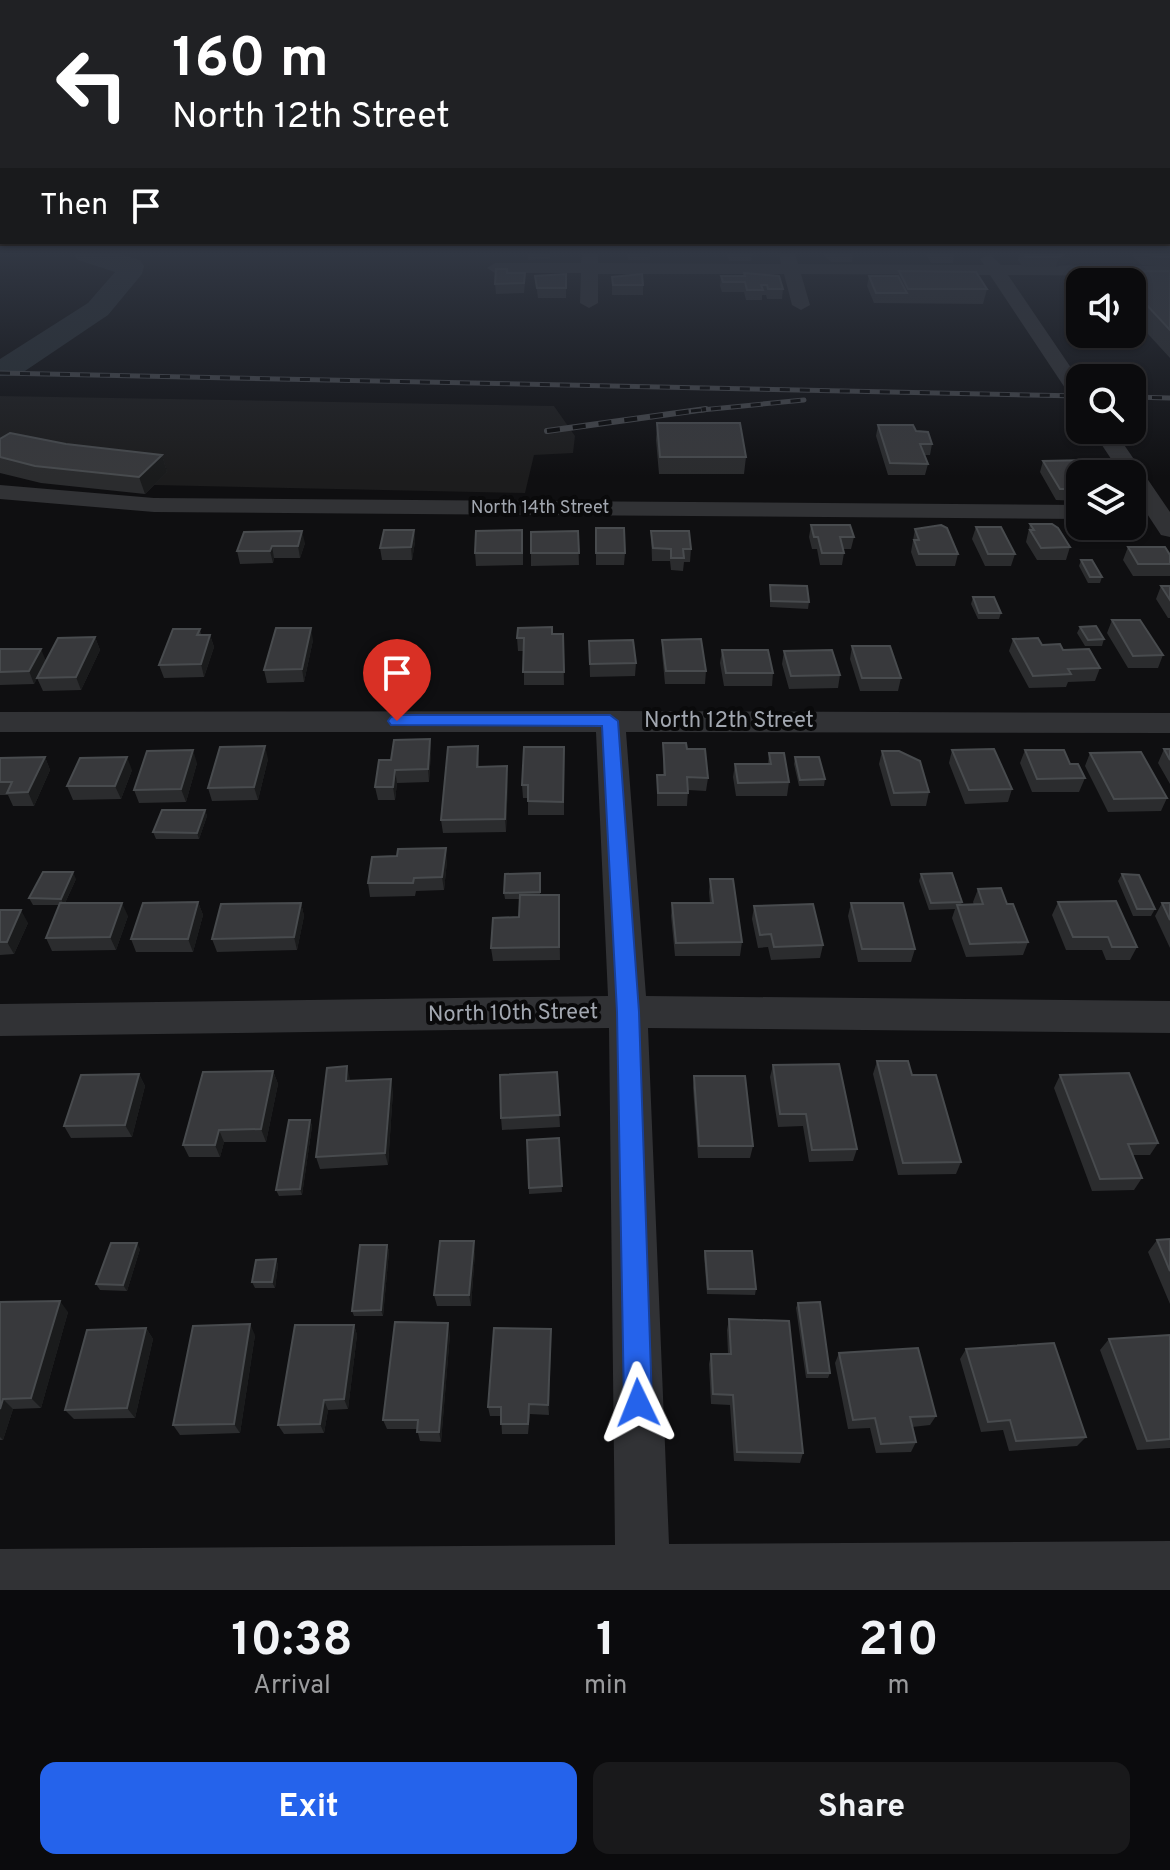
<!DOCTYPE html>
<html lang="en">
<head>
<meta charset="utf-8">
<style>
	:root { --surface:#0b0b0d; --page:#19191b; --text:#f1f3f6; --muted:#9a9b9d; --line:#2b2b2e; --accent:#2563eb }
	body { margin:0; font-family:Overpass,sans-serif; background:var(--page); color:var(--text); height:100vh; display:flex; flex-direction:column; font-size:30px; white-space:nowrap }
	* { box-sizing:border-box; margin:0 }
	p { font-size:26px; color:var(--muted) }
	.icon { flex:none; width:44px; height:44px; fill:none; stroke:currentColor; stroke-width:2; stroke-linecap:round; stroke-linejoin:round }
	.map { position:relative; height:1590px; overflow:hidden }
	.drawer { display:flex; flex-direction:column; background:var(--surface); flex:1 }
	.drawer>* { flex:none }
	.guide { position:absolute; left:0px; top:0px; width:1170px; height:244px; box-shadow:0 2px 6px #0004,0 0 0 2px var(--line); background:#202124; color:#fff; overflow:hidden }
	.tools { position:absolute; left:1066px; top:268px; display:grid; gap:16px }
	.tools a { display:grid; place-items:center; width:80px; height:80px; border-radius:16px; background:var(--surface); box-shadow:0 2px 6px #0004,0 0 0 2px var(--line); font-size:40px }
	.pin { position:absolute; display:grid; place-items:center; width:68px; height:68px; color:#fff; margin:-82px -34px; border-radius:50% 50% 50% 0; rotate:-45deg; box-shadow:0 0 8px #0007 }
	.pin .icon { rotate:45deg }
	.me { position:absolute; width:88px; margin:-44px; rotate:358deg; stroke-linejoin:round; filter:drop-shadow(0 0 6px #0008) }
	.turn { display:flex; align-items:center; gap:28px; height:168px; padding:0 40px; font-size:36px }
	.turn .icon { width:104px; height:104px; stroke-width:2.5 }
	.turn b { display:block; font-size:56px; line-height:68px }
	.then { display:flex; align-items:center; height:76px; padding:0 40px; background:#0003; gap:16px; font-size:30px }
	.eta { display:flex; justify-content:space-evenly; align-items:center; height:136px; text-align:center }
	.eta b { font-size:48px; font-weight:700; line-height:56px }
	.cta { display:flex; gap:16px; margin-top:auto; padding:16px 40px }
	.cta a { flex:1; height:92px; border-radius:16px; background:var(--accent); color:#fff; font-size:32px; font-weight:700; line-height:92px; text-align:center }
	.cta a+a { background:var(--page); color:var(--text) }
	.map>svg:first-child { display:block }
	.built { fill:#1c1c1d }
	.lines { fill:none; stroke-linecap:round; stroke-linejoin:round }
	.river { fill:#272e33; fill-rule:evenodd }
	.minor { fill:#313235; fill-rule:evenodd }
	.rail-far1-casing { stroke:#44464a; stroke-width:5 }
	.rail-casing { stroke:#44464a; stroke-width:6 }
	.rail-far1 { stroke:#0a0a0b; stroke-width:3; stroke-dasharray:10; stroke-linecap:butt }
	.rail { stroke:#0a0a0b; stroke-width:4; stroke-dasharray:13; stroke-linecap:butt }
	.wall { fill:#2b2c2e }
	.shaded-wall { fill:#1a1b1c }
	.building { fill:#38393c; stroke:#484b4e; stroke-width:2 }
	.route { fill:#2563eb; stroke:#184099; stroke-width:2 }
	.labels { text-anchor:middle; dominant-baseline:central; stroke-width:8; stroke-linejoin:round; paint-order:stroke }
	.far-street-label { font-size:18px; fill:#a2a7b0; stroke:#0a0a0b }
	.street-label { font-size:22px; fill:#a2a7b0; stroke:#0a0a0b }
</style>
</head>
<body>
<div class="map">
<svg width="1170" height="1590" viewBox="0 0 1170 1590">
	<rect width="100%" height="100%" fill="#0f0f11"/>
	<!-- built -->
	<path class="built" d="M0,396L554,406L575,436L573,453L534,455L525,493L154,485L166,473L0,461Z"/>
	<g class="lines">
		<!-- river -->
		<path class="river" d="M74,254H119L140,260L144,266L142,274L108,315L19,375L0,376V359L88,303L115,272L78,260Z"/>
		<!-- minor -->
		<path class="minor" d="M582,254H598V263L781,264L779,254H795L798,264L984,265L980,259L990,254L1001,265L1170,266V276L1008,275L1080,381V402L1073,400L990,275L801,274L810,305L801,310L792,305L784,274H598V303L589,308L580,303L581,273H495L487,268L495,263H581Z
			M1092,430H1114L1170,512V537L1161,535L1132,491V474H1121Z
			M0,485L154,498L1080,505V519L154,512L0,499Z
			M610,711L1170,713V733L626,732L646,996L1170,1001V1033L648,1028L669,1544L1170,1541V1590H0V1549L615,1545L609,1028L0,1036V1004L608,996L596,732H0V712Z"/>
		<defs>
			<path id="rail-far1" d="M0,373L1080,396
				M1132,397L1170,398
				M691,411L804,400"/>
			<path id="rail" d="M547,431L706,409"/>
		</defs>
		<!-- rail-far1 casing -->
		<use href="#rail-far1" class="rail-far1-casing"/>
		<!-- rail casing -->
		<use href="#rail" class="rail-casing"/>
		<!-- rail-far1 -->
		<use href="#rail-far1" class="rail-far1"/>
		<!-- rail -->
		<use href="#rail" class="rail"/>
	</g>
	<!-- wall -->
	<path class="wall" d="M528,254H550V259L528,260Z
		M628,254H650V260H628Z
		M727,254H754L752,255L751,261H729Z
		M823,254H853L852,262H831Z
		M926,254H954L953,263H931Z
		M1019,254H1071L1069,262L1056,267H1023L1018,260Z
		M1133,254H1170V267L1142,265L1132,256Z
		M899,271L987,289L983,304L874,303L867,286L869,276H898Z
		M1170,271V358L1137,322H1132V282H1086L1089,272Z
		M744,273L783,289L782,299H767L766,295H762V300H746L744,292H722L720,286L721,276H744Z
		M566,274V298H538L535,276Z
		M612,277L643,285V295H612Z
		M525,283L524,293L496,294L495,284Z
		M657,423L746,457L744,474H659L656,440Z
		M878,425L916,431L932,444L930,455H925L928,464L925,475H888L876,436Z
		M0,439L162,455L167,472L145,494L41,483L0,473Z
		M1043,461L1080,474V501L1056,500L1040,472Z
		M1030,524L1070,547L1066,560H1037L1026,542Z
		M811,525L854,537L851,549H843L844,553L842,565H820L817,549H812L809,537Z
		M976,527L1015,554L1011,566H985L972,539Z
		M596,528L625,553L624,565H596Z
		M915,529L958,554L955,566H916L911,552Z
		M414,530L415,542L412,560H382L380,548Z
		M578,531L579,565L531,566V532Z
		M651,531L691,549L690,562H684L683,571L671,570L670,561H652Z
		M244,532L305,543L300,558H274L273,563L240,564L237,551Z
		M523,542V565L476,566L475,553Z
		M1128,547L1170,555V576H1133L1123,560Z
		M1081,560L1102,577L1100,583H1088L1079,566Z
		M770,585L809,602L808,609L770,607Z
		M1161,586H1170V618H1168L1156,599Z
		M973,597L1001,613L999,619H978L971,604Z
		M1112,620L1163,655L1158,668H1128L1107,633Z
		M1080,627L1104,639L1102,646H1085L1077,633Z
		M200,629L201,635H210L214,647L204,677L164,678L159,665Z
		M552,634H563L564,685H524V651H518L517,638Z
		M95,637L100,650L81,690L43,691L37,678L34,684L0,685V649L46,661Z
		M1013,639L1063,650L1100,668L1095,681L1068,682L1066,687L1029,688L1009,651Z
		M313,640L304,682L267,683L264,670Z
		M662,640L706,671L705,684H665L662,653Z
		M589,641L636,663L635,676L590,677Z
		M852,646L901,678L898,691H860L850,659Z
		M722,650L773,673L772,686H724L720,663Z
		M784,651L840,675L838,688L789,689L782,664Z
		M430,739L431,752L429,782L397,783L395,800H378L375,787L391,760Z
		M663,743L687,749L708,778L706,791L688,790L687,806H657V775H663Z
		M478,746L479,767L508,779L506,832L443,833L441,820Z
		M564,747V815H528V798H523L522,785Z
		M1164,749H1170V784L1158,763Z
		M952,750L1012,789L1008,802L965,804L949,763Z
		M1025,750L1070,764L1085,778L1079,792H1032L1020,763Z
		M882,751L929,792L926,806H891L879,764Z
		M769,753L789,782L787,796H736L733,777L735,764H768Z
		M1090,753L1167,798L1161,811L1108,812L1085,766Z
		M45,757L50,770L34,806H13L8,795H0V758Z
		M795,757L825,779L824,786H799L794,764Z
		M268,759L258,800L212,801L208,788Z
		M197,763L186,802L139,803L134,790Z
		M132,770L121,799L73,800L67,786Z
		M205,810L207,816L199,839H156L153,832Z
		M447,861L444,890L416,891L415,896L370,897L368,883Z
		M540,873V895H559L560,960L493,961L491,948L519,917L520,899H505L504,893Z
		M921,874L962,902L961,905H974L973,902L978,889L1007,904L1028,942L1023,955L966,957L952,918L955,909L929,910L919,881Z
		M1122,874L1155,909L1151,916H1133L1118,881Z
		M76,879L65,903L128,916L116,950L52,951L46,938L59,905H33L29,898Z
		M710,879L742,942L740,956H675L671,916L672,903H710L709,892Z
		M198,902L203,915L193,952H136L131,939Z
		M1058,902L1137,947L1130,960H1106L1102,950H1066L1052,915Z
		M301,903L304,916L297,950L217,952L212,939Z
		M851,903L915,949L911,962H858L848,916Z
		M1162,903H1170V948L1155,916Z
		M754,906L823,945L820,958L771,960L768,947L758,948L752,919Z
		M0,910L28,923L14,954L0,955Z
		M877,1061L961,1162L956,1174L898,1175L873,1074Z
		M773,1065L857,1149L853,1161L809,1162L803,1126L778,1127L770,1077Z
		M273,1071L278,1084L266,1142H224L220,1157H189L183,1145Z
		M557,1072L560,1127L502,1130L501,1118Z
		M139,1074L145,1086L132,1137L71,1138L64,1126Z
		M1060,1075L1158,1143L1150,1155H1133L1142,1178L1134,1190L1092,1191L1054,1088Z
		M694,1076L753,1146L750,1158H698L693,1088Z
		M350,1079V1081L393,1091L388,1165L320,1169L316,1157Z
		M310,1120L312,1126L302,1195L279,1196L276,1190Z
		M559,1138L562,1192L529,1194L527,1140Z
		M1170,1239V1304L1148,1252L1157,1240Z
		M387,1245L389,1251L383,1316H354L352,1311Z
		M140,1249L127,1291L100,1290L96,1284Z
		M705,1251L756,1289L755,1295L707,1294L704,1256Z
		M475,1252L471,1306H437L434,1295Z
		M276,1259L278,1265L275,1288H255L252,1282Z
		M0,1302L68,1312L41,1408L13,1409L3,1440H0Z
		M798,1303L830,1373L828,1378H806L796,1308Z
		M729,1319L803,1453L800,1463L734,1461L730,1405L711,1404L709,1364L711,1354H728L727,1330Z
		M354,1325L357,1335L348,1409L328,1410L324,1433L284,1434L278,1425Z
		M146,1328L153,1339L135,1418L74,1419L65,1410Z
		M551,1329L549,1415L530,1414L528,1434H502L501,1416H490L488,1407Z
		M450,1334L441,1442L420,1441L417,1429H387L383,1420Z
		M255,1335L240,1433L180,1435L173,1425Z
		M1170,1335V1448L1137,1450L1100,1350L1109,1339Z
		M966,1349L1086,1437L1077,1446L1009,1451L1003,1430L981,1432L960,1359Z
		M839,1353L936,1416L930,1425L912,1427L916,1442L911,1452L876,1453L870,1428L848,1429L835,1363Z"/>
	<!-- shaded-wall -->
	<path class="shaded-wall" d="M1065,254H1071L1069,262L1056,267L1059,257Z
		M162,455L167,472L145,494L139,477Z
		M414,530L415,542L412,560L411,547Z
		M302,531L305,543L300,558L298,546Z
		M272,546L274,558L273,563L270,551Z
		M311,628L313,640L304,682L302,669Z
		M210,635L214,647L204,677L201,664Z
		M95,637L100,650L81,690L76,677Z
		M41,649L46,661L34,684L29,671Z
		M430,739L431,752L429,782L428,769Z
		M265,746L268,759L258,800L254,787Z
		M193,750L197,763L186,802L181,789Z
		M45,757L50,770L34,806L28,792Z
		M127,757L132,770L121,799L115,786Z
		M507,766L508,779L506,832L505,819Z
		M395,770L397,783L395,800L393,787Z
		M205,810L207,816L199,839L197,833Z
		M446,848L447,861L444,890L442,877Z
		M73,872L76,879L64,905L61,899Z
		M198,902L203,915L193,952L188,939Z
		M122,903L128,916L116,950L110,937Z
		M301,903L304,916L297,950L294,937Z
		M21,910L28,923L14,954L7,942Z
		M347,1066L350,1079L349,1094L346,1081Z
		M273,1071L278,1084L266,1142L261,1129Z
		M139,1074L145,1086L132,1137L125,1125Z
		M391,1079L393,1091L388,1165L385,1153Z
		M310,1120L312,1126L302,1195L300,1189Z
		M219,1130L224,1142L220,1157L215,1145Z
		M474,1241L475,1252L471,1306L469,1295Z
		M137,1243L140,1249L127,1291L123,1285Z
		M387,1245L389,1251L383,1316L381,1310Z
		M276,1259L278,1265L275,1288L272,1282Z
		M60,1301L68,1312L41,1408L31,1398Z
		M448,1323L450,1334L441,1442L439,1432Z
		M250,1324L255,1335L240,1433L234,1424Z
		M354,1325L357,1335L348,1409L344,1399Z
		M146,1328L153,1339L135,1418L127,1408Z
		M551,1329V1340L549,1415L548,1405Z
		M3,1399L13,1409L3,1440L0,1437V1409Z
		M324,1400L328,1410L324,1433L320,1424Z"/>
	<!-- building -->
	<path class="building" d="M1024,254H1065L1059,257H1026Z
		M1144,254H1170V257H1159Z
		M496,269H507V273H525L524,283L495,284Z
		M899,271L976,272L987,289H908Z
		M1170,271V330L1144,302H1132V282H1098L1089,272Z
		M744,273L779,276L783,289H768L767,285H761L763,290H747L745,282H723L721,276H745Z
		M566,274V288H537L535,276Z
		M642,274L643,285H613L612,277Z
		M869,276H898L907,293H876Z
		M657,423H740L746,457H660Z
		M878,425H913L916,431L928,432L932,444H920L928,464L890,463Z
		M10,433L66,444L162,455L139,477L35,466L0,457V439Z
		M1090,460L1099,474H1080V489H1060L1043,461Z
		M1030,524H1052L1058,528L1070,547L1041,548L1030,530H1034Z
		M811,525H850L854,537H840L844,553H822L818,537H814Z
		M941,525L947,528L958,554H919L914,540H919L915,529Z
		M976,527H1001L1015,554H988Z
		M596,528H624L625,553H596Z
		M384,530H414L411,547L380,548Z
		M522,530V553H475L476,531Z
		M302,531L298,546H272L270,551H237L244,532Z
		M578,531L579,553H531V532Z
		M651,531H689L691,549H683L684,558H671V549L653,548Z
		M1128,547H1165L1170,555V564H1138Z
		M1081,560H1092L1102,577H1090Z
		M770,585L807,586L809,602L771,601Z
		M1161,586H1170V600Z
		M973,597H994L1001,613H979Z
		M1112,620H1140L1163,655L1133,656Z
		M1096,626L1104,639L1088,640L1080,627Z
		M552,627V634H563L564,672H523L524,638H517L518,628Z
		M276,628H311L302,669L264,670Z
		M173,629H200L197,635H210L201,664L159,665Z
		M95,637L76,677L37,678L58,638Z
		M1038,638L1042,645L1060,644L1063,650L1089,649L1100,668L1068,669L1071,674L1033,676L1013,639Z
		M701,639L706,671H666L662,640Z
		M633,640L636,663L590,664L589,641Z
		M852,646H890L901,678H862Z
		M0,649H41L29,671L0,672Z
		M722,650H768L773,673H726Z
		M832,650L840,675L791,676L784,651Z
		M430,739L428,769L395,770L393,787H375L379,760H391L394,740Z
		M663,743H686L687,749H705L708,778L687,777L688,793H658L657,775H665Z
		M265,746L254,787L208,788L220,747Z
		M478,746L477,767L507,766L505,819L441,820L448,747Z
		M524,747H564L563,802L528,801V785H522Z
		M994,749L1012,789L969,790L952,750Z
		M1164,749H1170V760Z
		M193,750L181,789L134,790L147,751Z
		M1025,750H1064L1070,764H1078L1085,778L1037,779Z
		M882,751H899L920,761L929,792L894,793Z
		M1141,752L1167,798L1114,799L1090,753Z
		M769,753H784L789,782L738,783L735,764H771Z
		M45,757L28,792L7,793L12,782H0V758Z
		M127,757L115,786H67L80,758Z
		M795,757H819L825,779L800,780Z
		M162,810H205L197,833L153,832Z
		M446,848L442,877L414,878L413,883H368L372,857L397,856L398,849Z
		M43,872H73L61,899L29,898Z
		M540,873V892L504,893L505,874Z
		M952,873L962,902L931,903L921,874Z
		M1122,874L1139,875L1155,909H1137Z
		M710,879H733L742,942L676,943L672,903H713Z
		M1001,888L1007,904H1013L1028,942L970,944L957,905L983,904L978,889Z
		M520,895H559V947L491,948L493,918L519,917Z
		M1116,901L1137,947H1112L1108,937H1073L1058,902Z
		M198,902L188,939H131L143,903Z
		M60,903H122L110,937L46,938Z
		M301,903L294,937L212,939L221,904Z
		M851,903H903L915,949H862Z
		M1162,903H1170V920Z
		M813,904L823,945L774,947L771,934L760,935L754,906Z
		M0,910H21L7,942H0Z
		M877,1061H908L912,1075H936L961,1162L903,1163Z
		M839,1064L857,1149L812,1150L806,1114H780L773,1065Z
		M347,1066L346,1081L391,1079L385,1153L316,1157L327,1068Z
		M273,1071L261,1129L219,1130L215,1145H183L203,1072Z
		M557,1072L560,1115L501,1118L500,1075Z
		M1129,1073L1158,1143L1128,1144L1142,1178L1100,1179L1060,1075Z
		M139,1074L125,1125L64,1126L81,1075Z
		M694,1076H745L753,1146H699Z
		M289,1120H310L300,1189L276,1190Z
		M559,1138L562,1186L529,1188L527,1140Z
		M1170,1239V1271L1157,1240Z
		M440,1241H474L469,1295H434Z
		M111,1243H137L123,1285L96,1284Z
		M360,1245H387L381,1310L352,1311Z
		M705,1251H752L756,1289H708Z
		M276,1259L272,1282H252L256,1260Z
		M60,1301L31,1398L3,1399L0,1409V1302Z
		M820,1302L830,1373H808L798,1303Z
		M729,1319L789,1321L803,1453L737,1452L733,1395L713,1394L711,1354H731Z
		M395,1322L448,1323L439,1432H417L418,1420H383Z
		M250,1324L234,1424L173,1425L193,1326Z
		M295,1325H354L344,1399L324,1400L320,1424L278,1425Z
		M146,1328L127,1408L65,1410L87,1330Z
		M494,1328L551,1329L548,1405L529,1404L528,1424H501V1407H488Z
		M1170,1335V1439L1147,1441L1109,1339Z
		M1054,1343L1086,1437L1016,1441L1010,1420L988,1422L966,1349Z
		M918,1348L936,1416L910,1417L916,1442L881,1444L875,1418L853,1420L839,1353Z"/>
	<!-- sky -->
	<linearGradient id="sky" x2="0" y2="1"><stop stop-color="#080809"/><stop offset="0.53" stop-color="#313743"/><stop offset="1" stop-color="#313743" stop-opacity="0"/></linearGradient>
	<rect width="1170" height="477" fill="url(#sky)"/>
	<!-- route -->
	<path class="route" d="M397,715H610L618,721L639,1012L652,1403L648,1413L638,1417L628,1413L624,1403L617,1012L602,726L391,725L388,721L391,717Z"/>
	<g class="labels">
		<!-- far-street labels -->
		<g class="far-street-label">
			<text x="540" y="508">North 14th Street</text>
		</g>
		<!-- street labels -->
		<g class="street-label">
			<text x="729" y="721">North 12th Street</text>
			<text transform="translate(513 1014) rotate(-1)">North 10th Street</text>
		</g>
	</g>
</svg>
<div class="tools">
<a><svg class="icon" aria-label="sound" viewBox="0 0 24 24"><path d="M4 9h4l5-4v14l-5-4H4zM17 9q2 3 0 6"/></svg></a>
<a><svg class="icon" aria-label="search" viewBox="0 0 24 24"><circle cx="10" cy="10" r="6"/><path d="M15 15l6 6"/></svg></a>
<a><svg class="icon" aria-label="layers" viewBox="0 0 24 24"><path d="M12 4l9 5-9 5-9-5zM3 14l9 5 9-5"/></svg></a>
</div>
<div class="pin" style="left:397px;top:721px;background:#d93025"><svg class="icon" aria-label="arrive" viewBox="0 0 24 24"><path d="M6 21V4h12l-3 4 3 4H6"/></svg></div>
<svg class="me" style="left:638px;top:1403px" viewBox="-20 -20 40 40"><path d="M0-17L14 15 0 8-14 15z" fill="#2563eb" stroke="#fff" stroke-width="4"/></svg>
<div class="guide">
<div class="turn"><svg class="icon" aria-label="left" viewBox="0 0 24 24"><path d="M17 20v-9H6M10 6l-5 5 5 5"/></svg><div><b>160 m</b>North 12th Street</div></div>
<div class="then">Then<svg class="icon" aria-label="arrive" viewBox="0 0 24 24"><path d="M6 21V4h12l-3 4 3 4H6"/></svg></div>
</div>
</div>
<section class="drawer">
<div class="eta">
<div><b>10:38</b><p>Arrival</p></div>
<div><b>1</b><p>min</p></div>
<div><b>210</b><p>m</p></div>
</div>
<div class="cta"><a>Exit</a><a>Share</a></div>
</section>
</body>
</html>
